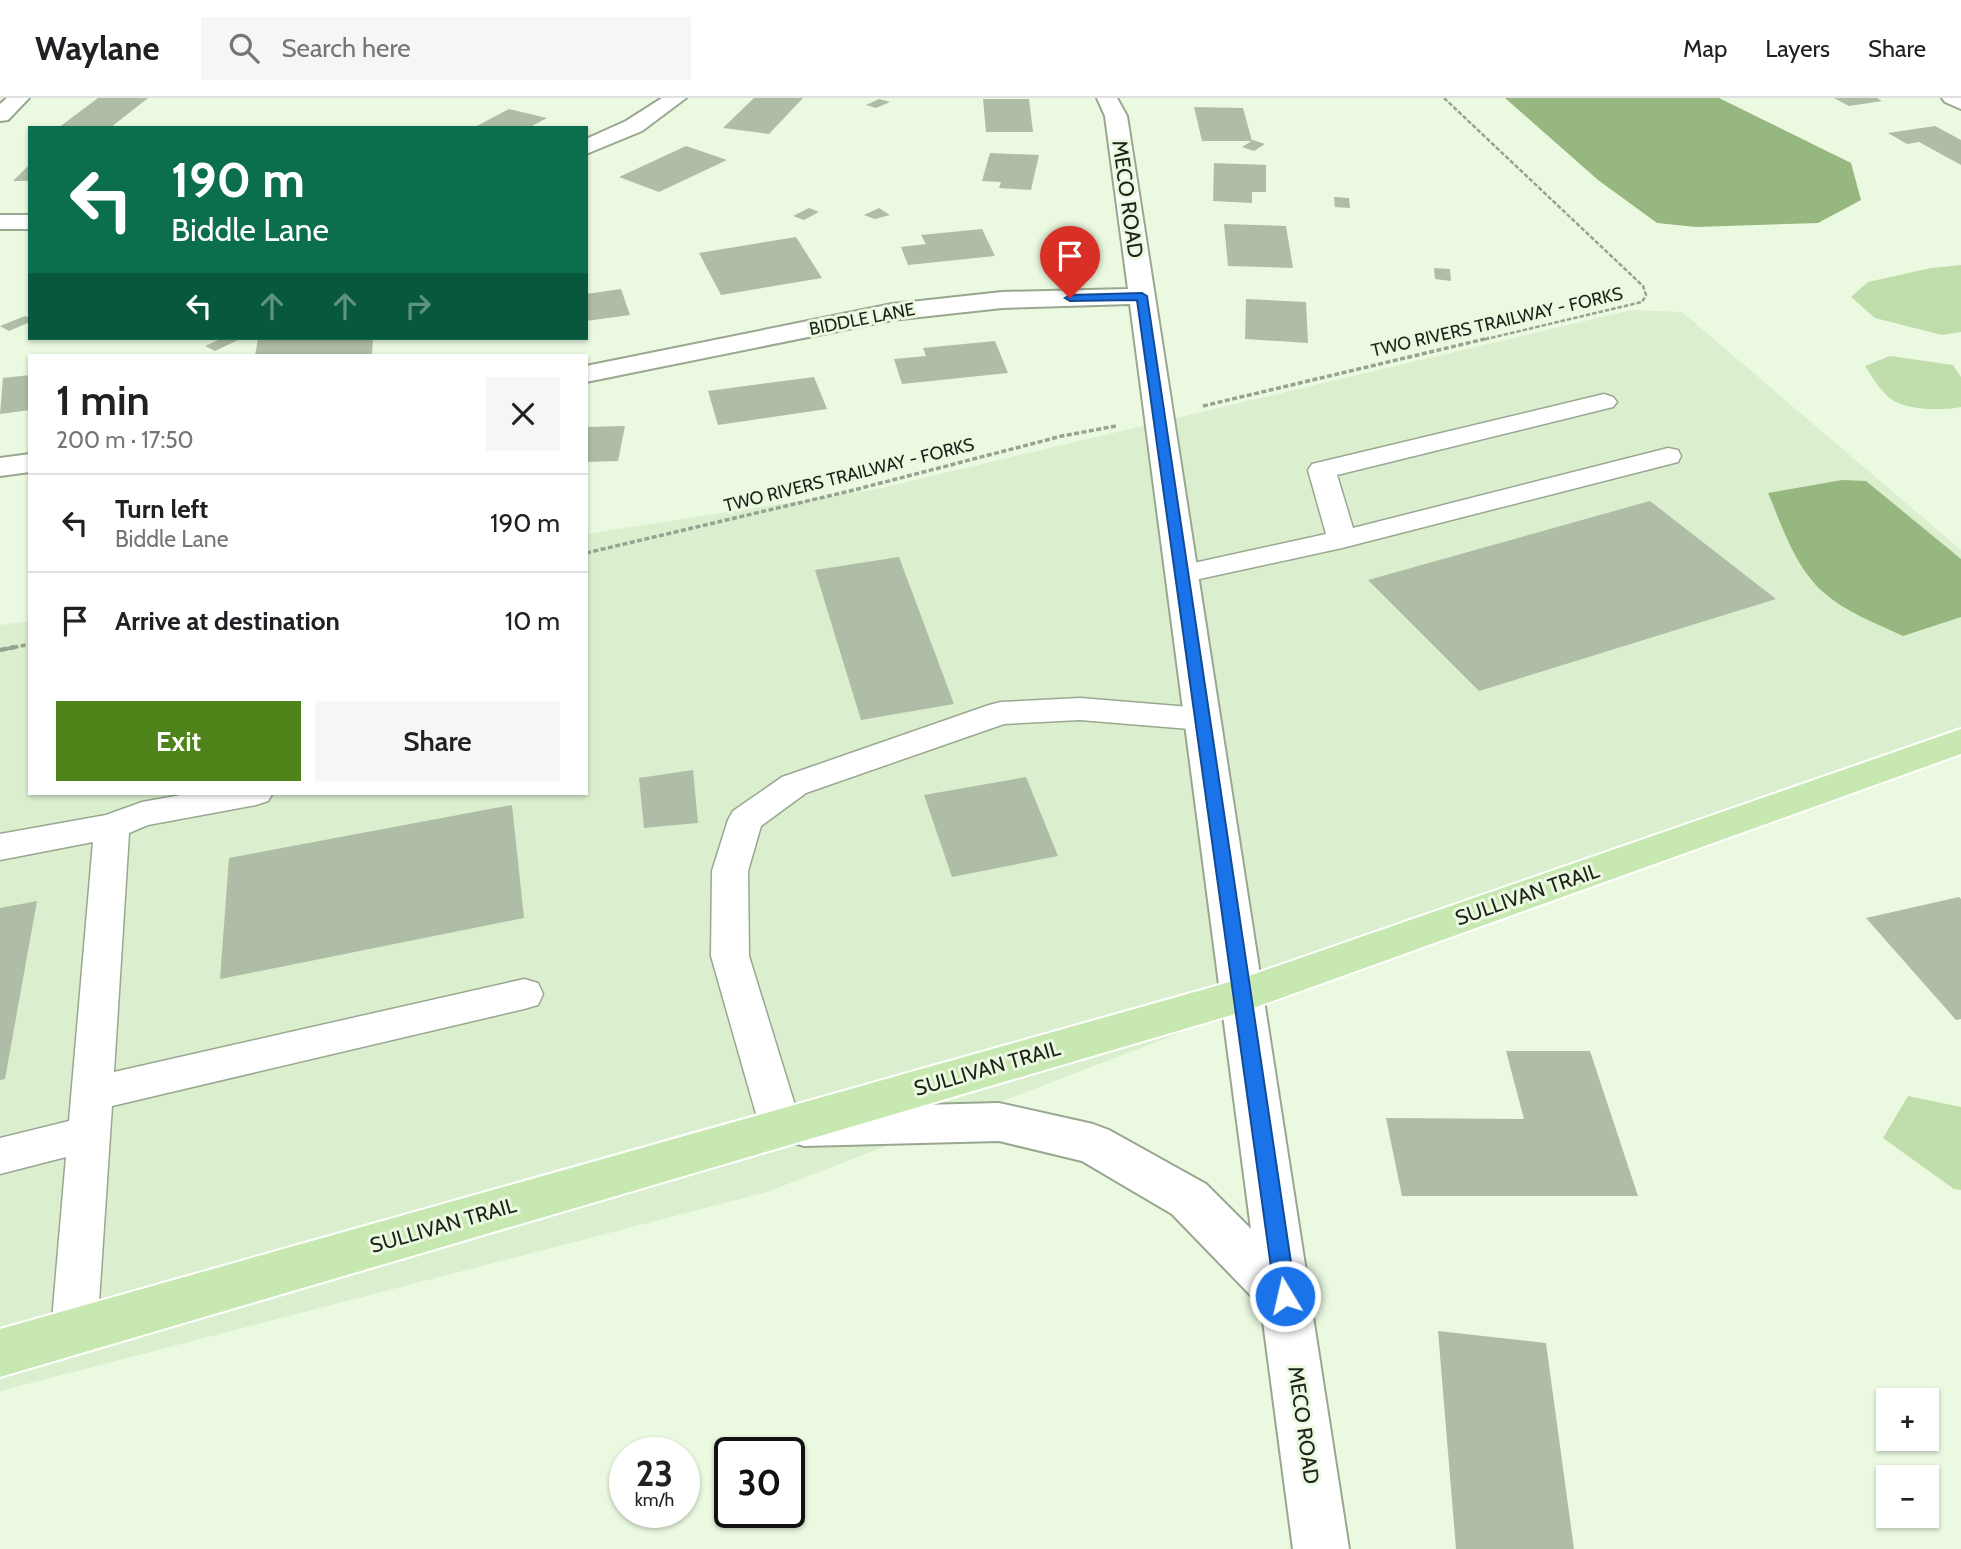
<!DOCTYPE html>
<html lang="en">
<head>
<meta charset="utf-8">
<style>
	:root { --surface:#fff; --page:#f6f6f6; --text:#202124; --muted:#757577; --line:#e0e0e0; --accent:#4e8319 }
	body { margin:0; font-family:Cabin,sans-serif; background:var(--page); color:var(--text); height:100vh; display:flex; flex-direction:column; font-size:26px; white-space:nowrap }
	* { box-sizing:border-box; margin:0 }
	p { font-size:23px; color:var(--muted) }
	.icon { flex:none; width:38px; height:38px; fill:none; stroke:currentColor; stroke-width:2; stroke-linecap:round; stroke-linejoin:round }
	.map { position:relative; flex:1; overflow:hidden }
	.details { position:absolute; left:28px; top:256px; width:560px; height:441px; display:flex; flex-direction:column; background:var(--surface); border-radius:0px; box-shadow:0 2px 5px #0004 }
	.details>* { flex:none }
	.banner { position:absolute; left:28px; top:28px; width:560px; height:214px; border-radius:0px; box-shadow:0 2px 5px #0004; background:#0b6e4f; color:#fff; overflow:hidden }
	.controls { position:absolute; left:1876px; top:1290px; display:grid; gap:14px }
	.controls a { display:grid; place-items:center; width:63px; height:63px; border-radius:0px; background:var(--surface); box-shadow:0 2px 5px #0004; font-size:35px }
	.speed { position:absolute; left:609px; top:1339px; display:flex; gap:14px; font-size:35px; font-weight:700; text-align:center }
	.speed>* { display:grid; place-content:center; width:91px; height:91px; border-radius:50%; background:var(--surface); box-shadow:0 2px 5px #0004; line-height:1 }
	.speed small { font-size:18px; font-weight:400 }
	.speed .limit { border:4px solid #111; border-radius:10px; background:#fff; color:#111 }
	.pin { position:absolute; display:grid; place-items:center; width:60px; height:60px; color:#fff; margin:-72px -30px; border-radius:50% 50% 50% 0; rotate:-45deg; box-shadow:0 0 7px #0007 }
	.pin .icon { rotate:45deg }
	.me { position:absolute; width:77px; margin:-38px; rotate:351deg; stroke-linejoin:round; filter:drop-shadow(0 0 5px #0008) }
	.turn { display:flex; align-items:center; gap:24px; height:147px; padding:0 28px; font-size:32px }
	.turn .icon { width:91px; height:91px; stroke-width:2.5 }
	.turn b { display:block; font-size:49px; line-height:60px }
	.lanes { display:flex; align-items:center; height:66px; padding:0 28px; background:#0003; justify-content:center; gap:35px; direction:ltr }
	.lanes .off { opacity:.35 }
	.round { display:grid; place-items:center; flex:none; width:74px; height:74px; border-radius:0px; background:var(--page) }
	.head { display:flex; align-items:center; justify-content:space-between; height:119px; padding:0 28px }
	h1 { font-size:42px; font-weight:600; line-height:52px }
	.cta { display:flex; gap:14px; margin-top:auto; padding:14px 28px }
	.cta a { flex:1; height:80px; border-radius:0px; background:var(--accent); color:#fff; font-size:28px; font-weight:600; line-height:80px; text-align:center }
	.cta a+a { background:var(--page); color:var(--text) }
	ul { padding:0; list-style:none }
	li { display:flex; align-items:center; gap:21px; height:98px; padding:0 28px; border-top:2px solid var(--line) }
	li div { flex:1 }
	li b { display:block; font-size:26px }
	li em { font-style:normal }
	header { display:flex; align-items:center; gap:42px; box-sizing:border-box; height:98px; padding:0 35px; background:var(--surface); border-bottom:2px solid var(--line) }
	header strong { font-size:33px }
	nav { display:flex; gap:38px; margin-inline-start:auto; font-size:24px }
	.search { width:490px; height:63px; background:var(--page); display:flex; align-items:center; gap:18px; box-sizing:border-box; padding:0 24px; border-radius:0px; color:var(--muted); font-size:26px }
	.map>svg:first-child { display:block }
	.built { fill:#dbefcf }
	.green { fill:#bfdeab }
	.water { fill:#96b880 }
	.building { fill:#afbda6 }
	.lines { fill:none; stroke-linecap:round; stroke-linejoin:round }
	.lane-casing { stroke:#99a790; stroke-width:3 }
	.street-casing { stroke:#99a790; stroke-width:4 }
	.primary-casing { stroke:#fff; stroke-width:4 }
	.path-far2 { stroke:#97a390; stroke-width:2.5; stroke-dasharray:4.5 2; stroke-linecap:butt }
	.path-far1 { stroke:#97a390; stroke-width:3.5; stroke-dasharray:5 2.5; stroke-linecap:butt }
	.path { stroke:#97a390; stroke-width:4.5; stroke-dasharray:7 3.5; stroke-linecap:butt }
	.lane { fill:#fff; fill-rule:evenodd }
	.street { fill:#fff; fill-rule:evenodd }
	.primary { fill:#c8e8b2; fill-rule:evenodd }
	.route { fill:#1a73e8; stroke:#114b97; stroke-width:2 }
	.labels { text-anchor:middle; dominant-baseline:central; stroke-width:6; stroke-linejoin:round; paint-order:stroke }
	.far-street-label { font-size:18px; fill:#1d231a; stroke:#eaf9e0 }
	.street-label { font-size:21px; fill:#1d231a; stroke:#eaf9e0 }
</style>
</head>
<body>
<header>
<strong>Waylane</strong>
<div class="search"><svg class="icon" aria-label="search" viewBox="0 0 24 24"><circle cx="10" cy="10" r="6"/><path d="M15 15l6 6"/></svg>Search here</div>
<nav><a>Map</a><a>Layers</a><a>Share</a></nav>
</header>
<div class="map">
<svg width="1961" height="1451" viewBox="0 0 1961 1451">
	<rect width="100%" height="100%" fill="#eaf9e0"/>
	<!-- built -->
	<path class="built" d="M1631,212L1682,214L1961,452V634L767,1094L0,1293V527L30,523V695H586V436L877,391Z"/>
	<!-- green -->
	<path class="green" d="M1961,167V234L1942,237L1875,220L1851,199L1868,184L1931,170Z
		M1890,258L1953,267L1961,279V309C1942,313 1911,312 1894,303C1881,295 1873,280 1865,268Z
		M1908,998L1961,1009V1092L1954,1091L1883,1040Z"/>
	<!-- water -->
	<path class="water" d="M1505,0H1719L1851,65L1861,102L1818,125L1696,129L1657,125L1598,82Z
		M1842,382L1866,383L1961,461V519L1903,538C1876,525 1845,514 1823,494C1795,469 1782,428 1768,395Z"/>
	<!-- building -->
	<path class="building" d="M98,0H148L110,30H58Z
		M754,0H803L769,36L723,30Z
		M1834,0H1877L1882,3L1849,8Z
		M879,1L890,4L876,10L866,7Z
		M983,1H1029L1033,34H986Z
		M1194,9L1243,10L1252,43H1202Z
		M509,11L547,20L528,30H473Z
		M1935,28L1961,42V67L1919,44L1907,46L1888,35Z
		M1253,42L1265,46L1254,53L1242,49Z
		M686,48L727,62L659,94L619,79Z
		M990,55L1039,57L1031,92L999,90L1001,84L982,83Z
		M1214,65L1266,67V94H1252V105L1213,103Z
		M30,66V83H13Z
		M1334,99L1349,100L1350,110L1335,109Z
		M809,110L819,114L804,122L793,118Z
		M879,110L890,117L875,121L864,117Z
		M1224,126L1286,128L1293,170L1228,168Z
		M982,131L995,158L908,167L901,149L926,146L921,137Z
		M796,139L822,180L721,197L699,155Z
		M1434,170L1450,171L1451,183L1435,181Z
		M621,191L630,217L586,223V196Z
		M1246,201L1306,204L1308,245L1245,241Z
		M25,218L30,220V224L9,233L0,228Z
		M223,240L238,242L215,253L205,248Z
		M270,240H373L372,257H255L258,241Z
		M995,243L1008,275L902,286L894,261L926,258L923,250Z
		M30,277V312L0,316L3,280Z
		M814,279L827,311L718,327L708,293Z
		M625,328L618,363L586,364V329Z
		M1650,403L1776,501L1479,593L1368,482Z
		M899,459L954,606L861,622L815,472Z
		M693,672L698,725L644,730L639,680Z
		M1026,679L1058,758L952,779L924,697Z
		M512,707L524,820L220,881L229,760Z
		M1959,799L1961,801V921L1956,922L1866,820Z
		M37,803L5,981L0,982V810Z
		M1506,953H1590L1638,1098H1402L1386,1020L1524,1021Z
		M1438,1233L1546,1245L1574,1451H1456Z"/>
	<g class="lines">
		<defs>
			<path id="lane" d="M1604,296L1613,299L1617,304L1613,309L1337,377L1353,430L1668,350L1678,352L1681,358L1678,364L1342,450L1181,485L1171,482L1166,476L1171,470L1326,436L1308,372L1312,366Z
				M1080,600L1202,610L1214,613L1218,621L1214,629L1202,632L1080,622L1004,626L806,695L761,728L748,773L749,858L802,1030L796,1042L781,1048L766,1042L760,1030L711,858L712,773L728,722L733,713L782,679L989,607L1001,604Z
				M192,695H273L268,703L256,707L148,727L129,735L114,974L524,881L538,885L543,896L538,907L524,911L112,1008L97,1234L90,1249L74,1256L58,1249L51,1234L66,1059L0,1076V1040L69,1023L93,744L0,762V736L106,717L142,704Z"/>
			<path id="street" d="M7,0H29L8,22L0,23V6Z
				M662,0H686L642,33L586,56V41L626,23Z
				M1097,0H1117L1127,18L1349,1451H1293L1261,1208L1172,1116L1082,1063L999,1043L804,1048L788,1043L781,1029L788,1015L804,1010L999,1005L1093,1026L1109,1032L1206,1086L1251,1131L1130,206L1002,210L892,222L586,284V268L892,206L1002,194L1128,191L1105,18Z
				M1942,0H1961V11L1945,4Z
				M0,117H30V131H0Z
				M30,356V374L0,378V360Z"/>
			<path id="primary" d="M1961,631V656L1242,914L0,1279V1231L1237,882Z"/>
		</defs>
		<!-- lane casing -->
		<use href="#lane" class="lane-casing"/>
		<!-- street casing -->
		<use href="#street" class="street-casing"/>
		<!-- primary casing -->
		<use href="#primary" class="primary-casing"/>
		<!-- path-far2 -->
		<path class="path-far2" d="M1444,0L1643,188L1646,197L1642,204L1482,242"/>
		<!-- path-far1 -->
		<path class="path-far1" d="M1203,308L1489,240
			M586,455L854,392L1062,338L1116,328
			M6,551L30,546"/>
		<!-- path -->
		<path class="path" d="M0,552L15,549"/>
		<!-- lane -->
		<use href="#lane" class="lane"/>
		<!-- street -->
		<use href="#street" class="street"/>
		<!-- primary -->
		<use href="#primary" class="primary"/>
	</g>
	<!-- route -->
	<path class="route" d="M1142,195L1147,198L1296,1198L1293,1205L1285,1208L1278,1205L1275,1198L1137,202L1070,203L1065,200L1070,197Z"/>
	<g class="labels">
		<!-- far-street labels -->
		<g class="far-street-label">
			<text transform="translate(862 221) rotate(-11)">BIDDLE LANE</text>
			<text transform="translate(1497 224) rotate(-13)">TWO RIVERS TRAILWAY - FORKS</text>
			<text transform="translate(849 377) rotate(-14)">TWO RIVERS TRAILWAY - FORKS</text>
		</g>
		<!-- street labels -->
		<g class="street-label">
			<text transform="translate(1128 101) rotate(82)">MECO ROAD</text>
			<text transform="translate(1527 796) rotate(-19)">SULLIVAN TRAIL</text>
			<text transform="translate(987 970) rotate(-16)">SULLIVAN TRAIL</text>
			<text transform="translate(443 1127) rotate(-16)">SULLIVAN TRAIL</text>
			<text transform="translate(1304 1327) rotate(82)">MECO ROAD</text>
		</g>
	</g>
</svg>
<div class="controls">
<a>+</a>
<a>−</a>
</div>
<div class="speed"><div>23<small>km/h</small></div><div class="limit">30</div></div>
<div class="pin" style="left:1070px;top:200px;background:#d93025"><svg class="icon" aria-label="arrive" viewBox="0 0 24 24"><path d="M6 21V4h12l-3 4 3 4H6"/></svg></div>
<svg class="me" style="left:1285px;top:1198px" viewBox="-20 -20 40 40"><circle r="17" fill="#1a73e8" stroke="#fff" stroke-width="3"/><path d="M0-11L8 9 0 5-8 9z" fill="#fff"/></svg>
<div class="banner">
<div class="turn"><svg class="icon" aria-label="left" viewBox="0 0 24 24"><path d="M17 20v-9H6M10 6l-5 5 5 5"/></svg><div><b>190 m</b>Biddle Lane</div></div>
<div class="lanes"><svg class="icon" aria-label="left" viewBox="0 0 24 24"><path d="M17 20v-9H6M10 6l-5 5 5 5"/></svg><svg class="icon off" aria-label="ahead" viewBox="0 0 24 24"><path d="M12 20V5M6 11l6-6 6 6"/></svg><svg class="icon off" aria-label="ahead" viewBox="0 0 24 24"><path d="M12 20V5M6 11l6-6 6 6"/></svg><svg class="icon off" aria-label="right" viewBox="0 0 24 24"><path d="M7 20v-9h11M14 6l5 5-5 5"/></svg></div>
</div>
<section class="details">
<div class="head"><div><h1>1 min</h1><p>200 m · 17:50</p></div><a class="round"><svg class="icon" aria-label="close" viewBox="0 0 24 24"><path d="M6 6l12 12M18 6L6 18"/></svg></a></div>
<ul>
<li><svg class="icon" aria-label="left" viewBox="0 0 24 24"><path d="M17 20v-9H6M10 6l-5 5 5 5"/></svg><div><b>Turn left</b><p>Biddle Lane</p></div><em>190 m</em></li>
<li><svg class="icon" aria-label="arrive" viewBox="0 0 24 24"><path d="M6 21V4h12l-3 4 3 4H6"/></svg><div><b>Arrive at destination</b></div><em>10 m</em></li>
</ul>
<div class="cta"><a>Exit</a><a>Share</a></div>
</section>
</div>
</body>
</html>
